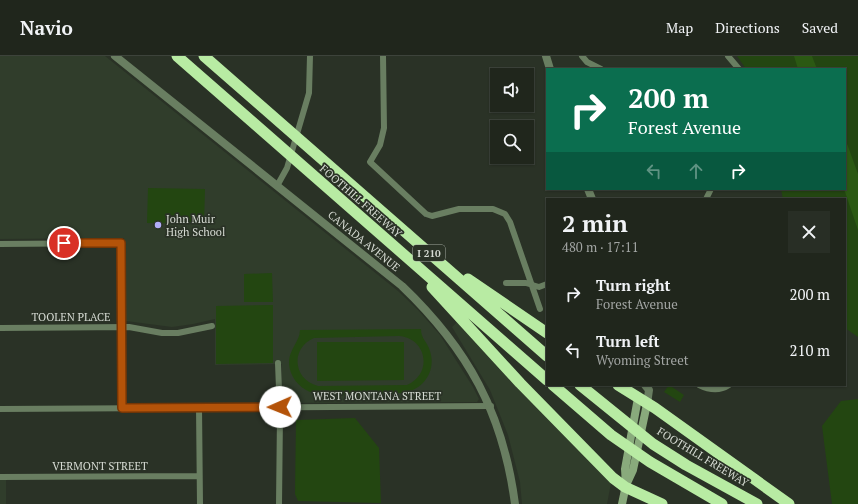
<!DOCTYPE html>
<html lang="en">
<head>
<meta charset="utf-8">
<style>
	:root { --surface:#20261c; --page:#282e25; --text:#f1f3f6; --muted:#a2a5a3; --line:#3d433b }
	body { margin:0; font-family:"PT Serif",serif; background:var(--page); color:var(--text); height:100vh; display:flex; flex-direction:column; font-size:15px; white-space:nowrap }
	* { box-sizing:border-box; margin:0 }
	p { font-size:13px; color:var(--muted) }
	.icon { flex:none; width:22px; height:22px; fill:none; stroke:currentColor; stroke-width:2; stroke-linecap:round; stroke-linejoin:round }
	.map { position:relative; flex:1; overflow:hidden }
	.panel { position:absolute; left:546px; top:142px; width:300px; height:188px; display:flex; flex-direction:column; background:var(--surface); border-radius:0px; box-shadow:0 1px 3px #0004,0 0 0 1px var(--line) }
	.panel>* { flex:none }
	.top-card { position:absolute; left:546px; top:12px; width:300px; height:122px; border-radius:0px; box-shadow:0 1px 3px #0004,0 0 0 1px var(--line); background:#0b6e4f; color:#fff; overflow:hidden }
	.controls { position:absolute; left:490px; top:12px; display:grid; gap:8px }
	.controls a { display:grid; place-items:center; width:44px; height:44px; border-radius:0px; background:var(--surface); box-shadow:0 1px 3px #0004,0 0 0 1px var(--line); font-size:20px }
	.pin { position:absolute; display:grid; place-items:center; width:34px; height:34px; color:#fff; margin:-17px; border:2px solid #fff; border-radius:50%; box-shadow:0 1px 4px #0007 }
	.me { position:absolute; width:44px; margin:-22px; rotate:269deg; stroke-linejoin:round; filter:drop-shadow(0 0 3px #0008) }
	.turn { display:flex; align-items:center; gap:14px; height:84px; padding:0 16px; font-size:18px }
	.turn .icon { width:52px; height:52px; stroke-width:2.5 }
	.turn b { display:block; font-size:28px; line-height:34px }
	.lanes { display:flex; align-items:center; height:38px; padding:0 16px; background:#0003; justify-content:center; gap:20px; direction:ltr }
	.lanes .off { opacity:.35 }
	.round { display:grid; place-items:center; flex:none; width:42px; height:42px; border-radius:0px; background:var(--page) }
	.overview { display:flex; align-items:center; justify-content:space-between; height:68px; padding:0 16px }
	h1 { font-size:24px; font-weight:600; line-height:30px }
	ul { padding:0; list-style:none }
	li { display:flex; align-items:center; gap:12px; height:56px; padding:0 16px }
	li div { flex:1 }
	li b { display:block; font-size:15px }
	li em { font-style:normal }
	header { display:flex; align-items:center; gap:24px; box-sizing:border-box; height:56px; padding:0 20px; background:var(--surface); border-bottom:1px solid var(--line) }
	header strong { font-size:19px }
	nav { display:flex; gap:22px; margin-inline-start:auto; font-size:14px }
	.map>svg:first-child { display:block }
	.built { fill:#303d2b }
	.green { fill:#234611; fill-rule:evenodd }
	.water { fill:#2b5913 }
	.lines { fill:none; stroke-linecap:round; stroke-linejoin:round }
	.minor { stroke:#697e61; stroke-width:6 }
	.tertiary { stroke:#697e61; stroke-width:8 }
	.secondary { stroke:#89aa7c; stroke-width:8 }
	.motorway { stroke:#b8eba3; stroke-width:11 }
	.route-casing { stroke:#753606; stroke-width:10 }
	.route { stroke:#b45309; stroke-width:7 }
	.poi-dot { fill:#b2adf9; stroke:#2a3226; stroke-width:1.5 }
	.labels { text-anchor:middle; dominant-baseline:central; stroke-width:3.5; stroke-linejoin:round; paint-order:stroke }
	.shield { fill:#2a3226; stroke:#a2a89f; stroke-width:1 }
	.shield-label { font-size:10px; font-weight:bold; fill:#d6dbd3 }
	.street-label { font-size:11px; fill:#d6dbd3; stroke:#2a3226 }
	.poi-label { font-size:11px; fill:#d6dbd3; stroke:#2a3226; text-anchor:start }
</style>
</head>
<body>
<header>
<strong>Navio</strong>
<nav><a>Map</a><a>Directions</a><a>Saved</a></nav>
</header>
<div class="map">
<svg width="858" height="448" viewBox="0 0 858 448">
	<rect width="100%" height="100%" fill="#2a3226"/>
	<!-- built -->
	<path class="built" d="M0,0H105L398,235L418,254L440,279L473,331L479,343L477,346L282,347V308L215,309V263L193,268L172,271L126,265L124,182L0,183Z
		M457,266L611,427L607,448H522L520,426L508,379L490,334L452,271Z
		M0,424H6V448H0Z"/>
	<!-- green -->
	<path class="green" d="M737,0H858V281L845,272V143H783L781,133H845V13H746Z
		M148,132L205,133L204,168L147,167Z
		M272,217L273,246H244V218Z
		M273,249V307L216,308V250Z
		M421,273C421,283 427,285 430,295C437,317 421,336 400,337C380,338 326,342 310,336C298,331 290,320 289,308C288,294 300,286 300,274ZM399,280C427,282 433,318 407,329L318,330C293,324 290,292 314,282Z
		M317,286H404V324L317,325Z
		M669,329L684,339L680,346L664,336Z
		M858,343V448H832L822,370L841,345Z
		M355,362L379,392L381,447L298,445L295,438L296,364Z"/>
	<!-- water -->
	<path class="water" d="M794,0H812L817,13H798Z
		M845,82L858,118V174L844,133Z"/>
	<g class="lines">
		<!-- minor -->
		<path class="minor" d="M383,0L384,72L380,89L370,106L426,158L432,160L459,153H493L505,158L510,166L540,253
			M582,0L587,6L601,13
			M728,0L739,13
			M277,130L287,112L309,37L310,0
			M706,143L711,133
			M0,188L121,187L122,352
			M506,227H526L539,231L547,228
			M0,272L129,271L162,277H178L212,270
			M278,307L280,359L279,448
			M699,329C709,334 720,335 729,329
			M199,351L200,448
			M0,353L491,350
			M0,421L199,420"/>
		<!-- tertiary -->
		<path class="tertiary" d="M115,0L402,230C468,293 503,357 515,448
			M546,0L550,13
			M588,133L592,143
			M645,329L649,334L647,348"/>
		<!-- secondary -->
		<path class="secondary" d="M627,427L633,414L647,348
			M622,448L626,429L625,413L638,342"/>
		<!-- motorway -->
		<path class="motorway" d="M177,0L547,324
			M204,0L547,300
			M468,223L547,277
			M432,231L520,327L613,422L625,431L662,448
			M553,329L611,379L650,406L722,448
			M580,329L653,388L686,409L757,448
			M618,329L655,352L789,448"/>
	</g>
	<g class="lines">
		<defs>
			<path id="route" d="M64,187H121L122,352L280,351"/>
		</defs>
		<!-- route casing -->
		<use href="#route" class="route-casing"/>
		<!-- route -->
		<use href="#route" class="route"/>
	</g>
	<!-- markers -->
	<circle class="poi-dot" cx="158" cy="169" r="4"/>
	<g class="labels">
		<!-- shield labels -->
		<rect class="shield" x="413" y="189" width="32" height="16" rx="3"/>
		<g class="shield-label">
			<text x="429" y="197">I 210</text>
		</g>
		<!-- street labels -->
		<g class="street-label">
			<text transform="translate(361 145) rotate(41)">FOOTHILL FREEWAY</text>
			<text transform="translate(364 185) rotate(39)">CANADA AVENUE</text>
			<text x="71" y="261">TOOLEN PLACE</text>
			<text x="377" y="340">WEST MONTANA STREET</text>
			<text transform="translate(703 401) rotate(31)">FOOTHILL FREEWAY</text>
			<text x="100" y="410">VERMONT STREET</text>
		</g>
		<!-- poi labels -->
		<g class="poi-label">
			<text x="166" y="163">John Muir<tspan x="166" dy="13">High School</tspan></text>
		</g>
	</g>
</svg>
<div class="controls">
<a><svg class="icon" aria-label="sound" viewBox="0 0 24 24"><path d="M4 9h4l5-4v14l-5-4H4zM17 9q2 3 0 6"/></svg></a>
<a><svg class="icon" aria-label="search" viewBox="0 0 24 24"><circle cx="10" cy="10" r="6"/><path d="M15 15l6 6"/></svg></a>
</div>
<div class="pin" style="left:64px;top:187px;background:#d93025"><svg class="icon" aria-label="arrive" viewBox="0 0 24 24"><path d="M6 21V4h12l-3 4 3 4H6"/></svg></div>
<svg class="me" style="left:280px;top:351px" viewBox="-20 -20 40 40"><circle r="19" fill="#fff"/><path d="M0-13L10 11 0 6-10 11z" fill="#b45309"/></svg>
<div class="top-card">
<div class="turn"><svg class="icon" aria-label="right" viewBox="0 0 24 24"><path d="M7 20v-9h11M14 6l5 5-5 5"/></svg><div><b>200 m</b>Forest Avenue</div></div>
<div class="lanes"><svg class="icon off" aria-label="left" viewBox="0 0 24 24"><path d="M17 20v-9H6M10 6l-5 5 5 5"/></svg><svg class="icon off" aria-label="ahead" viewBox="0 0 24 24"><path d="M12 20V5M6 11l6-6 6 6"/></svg><svg class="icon" aria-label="right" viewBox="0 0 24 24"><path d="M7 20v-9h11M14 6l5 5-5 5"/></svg></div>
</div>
<section class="panel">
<div class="overview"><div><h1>2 min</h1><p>480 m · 17:11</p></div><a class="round"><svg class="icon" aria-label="close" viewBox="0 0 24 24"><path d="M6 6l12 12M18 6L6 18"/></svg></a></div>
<ul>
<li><svg class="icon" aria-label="right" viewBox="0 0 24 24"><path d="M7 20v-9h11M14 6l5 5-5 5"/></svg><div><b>Turn right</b><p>Forest Avenue</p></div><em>200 m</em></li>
<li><svg class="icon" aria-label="left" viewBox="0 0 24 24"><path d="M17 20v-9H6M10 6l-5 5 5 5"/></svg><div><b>Turn left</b><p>Wyoming Street</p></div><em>210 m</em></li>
</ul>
</section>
</div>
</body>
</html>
